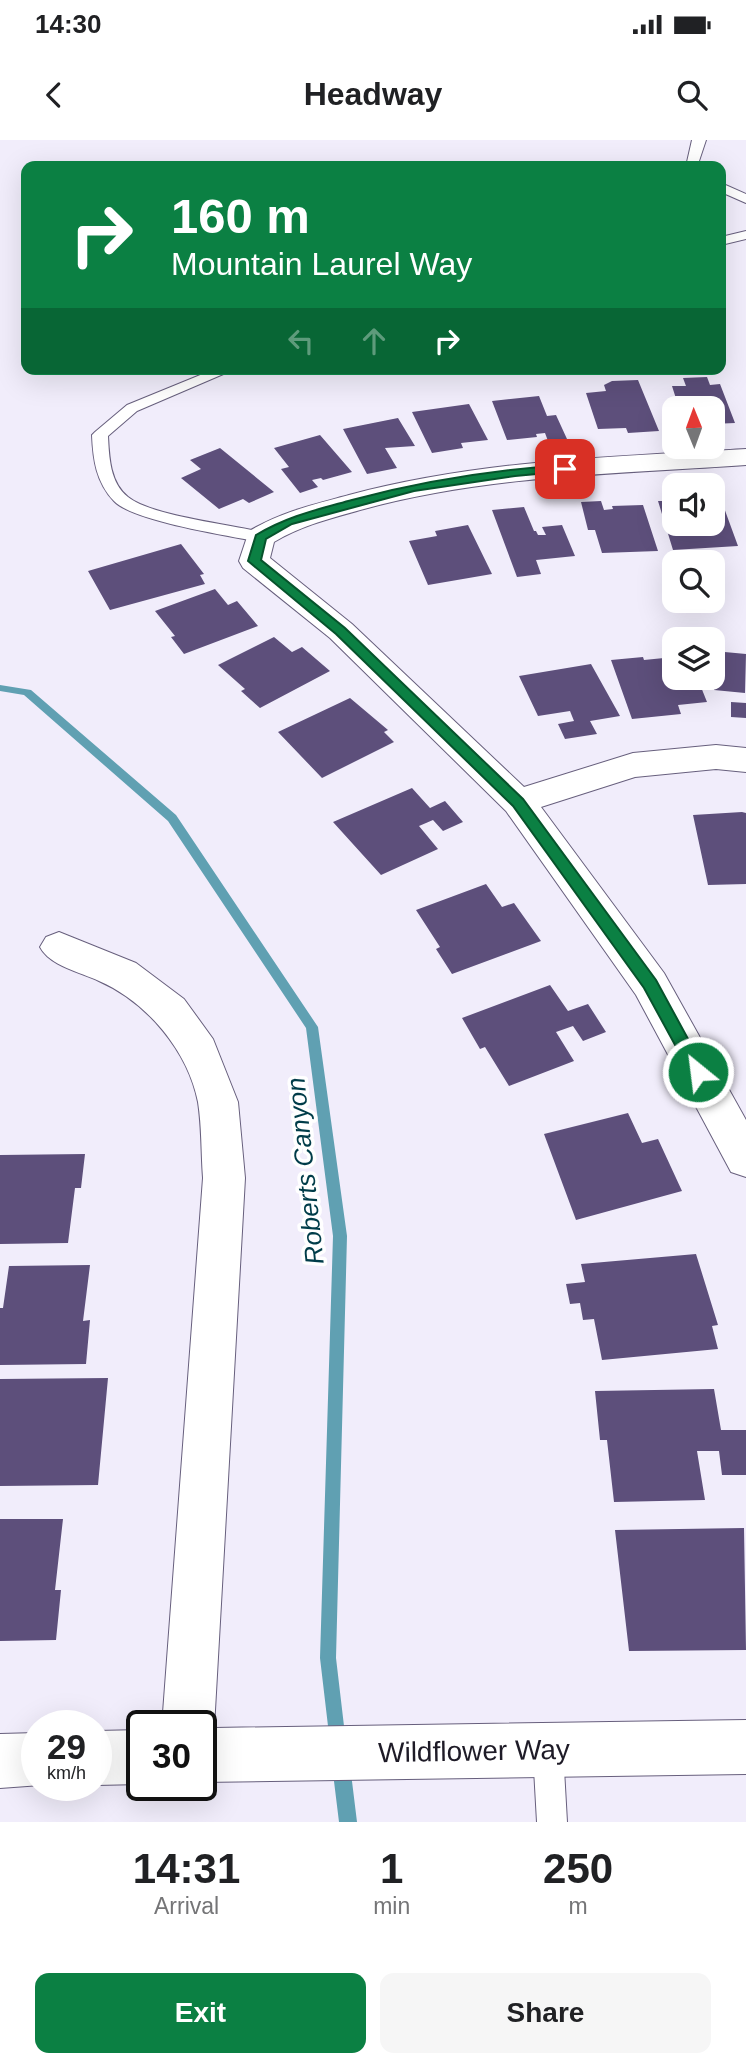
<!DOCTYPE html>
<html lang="en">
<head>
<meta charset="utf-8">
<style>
	:root { --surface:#fff; --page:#f6f6f6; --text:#202124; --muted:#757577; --accent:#0b8043 }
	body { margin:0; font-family:Helvetica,sans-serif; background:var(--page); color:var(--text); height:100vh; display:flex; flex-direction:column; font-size:26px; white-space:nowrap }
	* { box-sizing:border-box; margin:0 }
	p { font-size:23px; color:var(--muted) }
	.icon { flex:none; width:38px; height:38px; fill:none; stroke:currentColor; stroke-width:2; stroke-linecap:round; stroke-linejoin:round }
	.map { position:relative; height:1682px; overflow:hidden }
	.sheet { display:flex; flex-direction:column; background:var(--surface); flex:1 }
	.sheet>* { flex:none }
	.guide { position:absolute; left:21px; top:21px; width:705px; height:214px; border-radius:14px; box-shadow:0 7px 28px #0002; background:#0b8043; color:#fff; overflow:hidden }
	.needle { width:46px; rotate:359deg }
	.fabs { position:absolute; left:662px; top:256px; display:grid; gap:14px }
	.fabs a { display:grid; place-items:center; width:63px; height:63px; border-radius:14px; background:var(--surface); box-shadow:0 7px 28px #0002; font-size:35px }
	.speed { position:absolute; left:21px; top:1570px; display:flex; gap:14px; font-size:35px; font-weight:700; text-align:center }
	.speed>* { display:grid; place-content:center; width:91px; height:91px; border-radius:50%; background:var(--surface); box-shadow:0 7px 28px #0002; line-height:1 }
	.speed small { font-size:18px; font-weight:400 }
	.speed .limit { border:4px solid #111; border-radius:10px; background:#fff; color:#111 }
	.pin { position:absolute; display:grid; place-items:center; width:60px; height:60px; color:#fff; margin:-30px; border-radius:14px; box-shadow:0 4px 10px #0006 }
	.me { position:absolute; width:77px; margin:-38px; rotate:331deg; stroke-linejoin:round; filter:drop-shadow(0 0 5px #0008) }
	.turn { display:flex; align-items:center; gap:24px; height:147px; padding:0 35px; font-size:32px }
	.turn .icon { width:91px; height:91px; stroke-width:2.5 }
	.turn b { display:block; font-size:49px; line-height:60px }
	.lanes { display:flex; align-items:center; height:66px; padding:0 35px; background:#0003; justify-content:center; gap:35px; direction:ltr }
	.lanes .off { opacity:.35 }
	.eta { display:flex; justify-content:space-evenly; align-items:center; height:119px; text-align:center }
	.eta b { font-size:42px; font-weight:600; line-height:49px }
	.cta { display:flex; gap:14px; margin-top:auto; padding:14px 35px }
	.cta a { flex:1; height:80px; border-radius:14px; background:var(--accent); color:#fff; font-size:28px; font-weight:600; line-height:80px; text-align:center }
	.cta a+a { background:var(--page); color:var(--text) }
	.status { display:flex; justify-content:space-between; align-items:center; height:49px; padding:0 35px; background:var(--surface); direction:ltr }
	.status svg { height:19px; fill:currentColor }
	header { display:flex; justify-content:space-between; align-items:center; height:91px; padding:0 35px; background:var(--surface); font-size:32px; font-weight:600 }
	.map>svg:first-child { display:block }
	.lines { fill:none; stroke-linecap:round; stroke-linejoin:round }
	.stream { fill:#60a0b2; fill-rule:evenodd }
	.building { fill:#5d4f7b }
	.lane-casing { stroke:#675f7d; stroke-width:2 }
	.street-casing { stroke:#675f7d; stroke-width:2 }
	.lane { fill:#fff; fill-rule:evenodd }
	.street { fill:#fff; fill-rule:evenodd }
	.route { fill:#0b8043; stroke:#07532c; stroke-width:2 }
	.labels { text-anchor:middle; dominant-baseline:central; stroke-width:7; stroke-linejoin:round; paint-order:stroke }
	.water-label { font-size:26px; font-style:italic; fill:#003c49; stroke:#fff }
	.near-street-label { font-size:28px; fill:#1e1b27; stroke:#fff }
</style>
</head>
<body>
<div class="status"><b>14:30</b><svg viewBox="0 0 49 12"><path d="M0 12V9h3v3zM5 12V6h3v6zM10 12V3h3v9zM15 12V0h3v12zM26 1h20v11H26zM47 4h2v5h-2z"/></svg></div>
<header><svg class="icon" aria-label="back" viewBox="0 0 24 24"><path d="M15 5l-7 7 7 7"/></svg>Headway<svg class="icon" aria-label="search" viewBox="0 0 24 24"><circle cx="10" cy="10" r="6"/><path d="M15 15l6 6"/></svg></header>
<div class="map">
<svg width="746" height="1682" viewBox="0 0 746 1682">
	<rect width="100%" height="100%" fill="#f1edfb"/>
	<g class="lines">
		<!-- stream -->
		<path class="stream" d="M0,545L31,550L176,675L318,887L347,1096L336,1518L346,1603L344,1609L338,1611L332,1609L330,1603L320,1518L333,1096L306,888L168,681L24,555L0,551Z
			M341,1616L347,1619L350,1625L357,1682H339L332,1625L335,1619Z"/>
	</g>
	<!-- building -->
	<path class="building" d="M707,237L710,245L720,244L735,283L712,284V268H679L672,246H686L683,238Z
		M638,240L659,291L628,293L626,288L598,289L586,253L606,251L604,245L612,241Z
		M539,256L547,276L556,275L567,299L548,301L545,293L536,294L537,297L507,300L492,261Z
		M469,264L488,300L461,303L463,308L432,313L412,272Z
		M398,278L415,306L385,308L397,328L367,334L343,289Z
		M320,295L352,332L323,340L321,338L312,340L318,347L300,353L281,329L289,327L274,308Z
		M220,308L274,352L249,363L243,359L219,369L181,338L201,329L190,320Z
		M601,361L604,370L613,369L612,366L643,365L658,411L602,413L595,390H588L581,362Z
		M658,361H674V383H712V365H723L738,406L673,410Z
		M524,367L534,391H536L538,395H546L542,387L562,385L575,416L536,420L541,434L517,437L492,370Z
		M468,385L492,434L428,445L409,401L437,396L435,391Z
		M181,404L204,434L200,435L205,444L110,470L88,431Z
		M215,449L228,465L237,461L258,486L184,514L171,497L175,496L155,471Z
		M274,497L292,512L302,507L330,531L260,568L241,551L245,549L218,525Z
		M714,511L746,514L745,553L714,550Z
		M643,517L644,520L674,517V537H697L707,562L678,565L681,574L632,579L611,520Z
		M591,524L620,576L590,581L597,594L565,599L558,584L574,581L570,571L538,576L519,536Z
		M350,558L388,590L384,592L394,602L322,638L278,592Z
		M731,562L746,563V578L731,577Z
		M412,648L430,668L445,661L463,682L443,691L433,680L419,686L438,709L381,735L333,682Z
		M742,672L746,673V744L708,745L693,675Z
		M486,744L502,767L514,763L541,801L452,834L436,809L440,807L416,770Z
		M550,845L568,871L588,864L606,892L583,901L573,886L556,892L574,921L509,946L485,907L480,909L462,878Z
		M628,973L642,1003L658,999L682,1051L576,1080L544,994Z
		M85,1014L81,1048H75L68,1103L0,1104V1015Z
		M696,1114L718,1185L712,1186L718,1209L602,1220L594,1179L583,1180L580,1163L570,1164L566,1144L585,1142L581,1124Z
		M90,1125L83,1181L90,1180L86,1224L0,1225V1168H3L9,1126Z
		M108,1238L98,1345L0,1346V1239Z
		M714,1249L721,1290H746V1335H722L719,1311H697L705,1360L614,1362L607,1300H600L595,1251Z
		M0,1379H63L55,1450H61L56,1500L0,1501Z
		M744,1388L746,1510L629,1511L615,1390Z"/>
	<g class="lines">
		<defs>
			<path id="lane" d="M692,0H706L699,21L703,26H690L687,22Z
				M721,43L746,54V63L721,52Z
				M746,91V99L721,105V97Z
				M215,229H235L137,271L108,296C109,317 110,343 128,357C151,376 234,385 266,393L268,397L266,401L260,402C230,396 132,381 114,361C96,342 93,319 92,295L95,292L127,265Z
				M548,1596L558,1601L563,1611L567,1682H537L533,1611L538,1601Z"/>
			<path id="street" d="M746,309V325C618,334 488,335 364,369C332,378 302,385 274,402L270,418L352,484L524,647L633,613L716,605L746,608V632L716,629L635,637L541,667L664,833L746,980V1037L731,1032L636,855L506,671L330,498L243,428L239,421L249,391C284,371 312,365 349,355C480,320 612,317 746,309Z
				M59,792L136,823L184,859L213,899L238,962L245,1038L214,1588L746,1580V1634L201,1642V1586H162L203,1038C201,1013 202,987 198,962C188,911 147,862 99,841C80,832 50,826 40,807L46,797Z
				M142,1590V1644L96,1645V1591Z
				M37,1593V1645H41L0,1648V1594Z"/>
		</defs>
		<!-- lane casing -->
		<use href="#lane" class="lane-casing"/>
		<!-- street casing -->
		<use href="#street" class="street-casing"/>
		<!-- lane -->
		<use href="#lane" class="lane"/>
		<!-- street -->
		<use href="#street" class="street"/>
	</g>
	<!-- route -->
	<path class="route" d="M565,325L571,329L569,331L515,336L414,351L292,384L266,399L261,420L345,488L523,659L656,840L706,932L704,936H692L644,848L513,666L336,494L248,421L256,395C288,376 316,370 352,360C422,341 493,330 565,325Z"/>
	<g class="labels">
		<!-- water labels -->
		<g class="water-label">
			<text transform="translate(305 1031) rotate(-96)">Roberts Canyon</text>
		</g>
		<!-- near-street labels -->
		<g class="near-street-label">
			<text transform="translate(474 1611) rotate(-1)">Wildflower Way</text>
		</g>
	</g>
</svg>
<div class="fabs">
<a><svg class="needle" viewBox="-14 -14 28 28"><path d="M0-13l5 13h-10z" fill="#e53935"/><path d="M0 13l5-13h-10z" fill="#757577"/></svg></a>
<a><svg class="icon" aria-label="sound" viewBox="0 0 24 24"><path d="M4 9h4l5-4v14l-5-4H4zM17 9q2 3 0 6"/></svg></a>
<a><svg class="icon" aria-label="search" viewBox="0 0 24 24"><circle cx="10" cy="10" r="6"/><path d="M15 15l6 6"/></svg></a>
<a><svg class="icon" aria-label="layers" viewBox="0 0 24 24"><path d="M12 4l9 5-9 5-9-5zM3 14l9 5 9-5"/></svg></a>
</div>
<div class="speed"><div>29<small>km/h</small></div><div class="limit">30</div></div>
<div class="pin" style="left:565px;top:329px;background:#d93025"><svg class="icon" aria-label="arrive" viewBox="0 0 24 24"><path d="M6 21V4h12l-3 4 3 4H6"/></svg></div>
<svg class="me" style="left:698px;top:932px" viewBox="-20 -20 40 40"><circle r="17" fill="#0b8043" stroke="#fff" stroke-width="3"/><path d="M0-11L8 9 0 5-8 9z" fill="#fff"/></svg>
<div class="guide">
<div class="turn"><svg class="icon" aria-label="right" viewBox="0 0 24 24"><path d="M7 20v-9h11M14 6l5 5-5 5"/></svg><div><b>160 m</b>Mountain Laurel Way</div></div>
<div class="lanes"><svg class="icon off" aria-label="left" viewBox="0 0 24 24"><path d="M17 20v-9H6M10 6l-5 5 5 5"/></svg><svg class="icon off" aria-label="ahead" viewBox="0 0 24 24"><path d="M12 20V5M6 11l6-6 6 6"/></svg><svg class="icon" aria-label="right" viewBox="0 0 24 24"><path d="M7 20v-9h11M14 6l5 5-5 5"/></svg></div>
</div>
</div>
<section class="sheet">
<div class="eta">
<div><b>14:31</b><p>Arrival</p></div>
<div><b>1</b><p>min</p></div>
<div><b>250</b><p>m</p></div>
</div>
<div class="cta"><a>Exit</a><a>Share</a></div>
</section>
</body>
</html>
